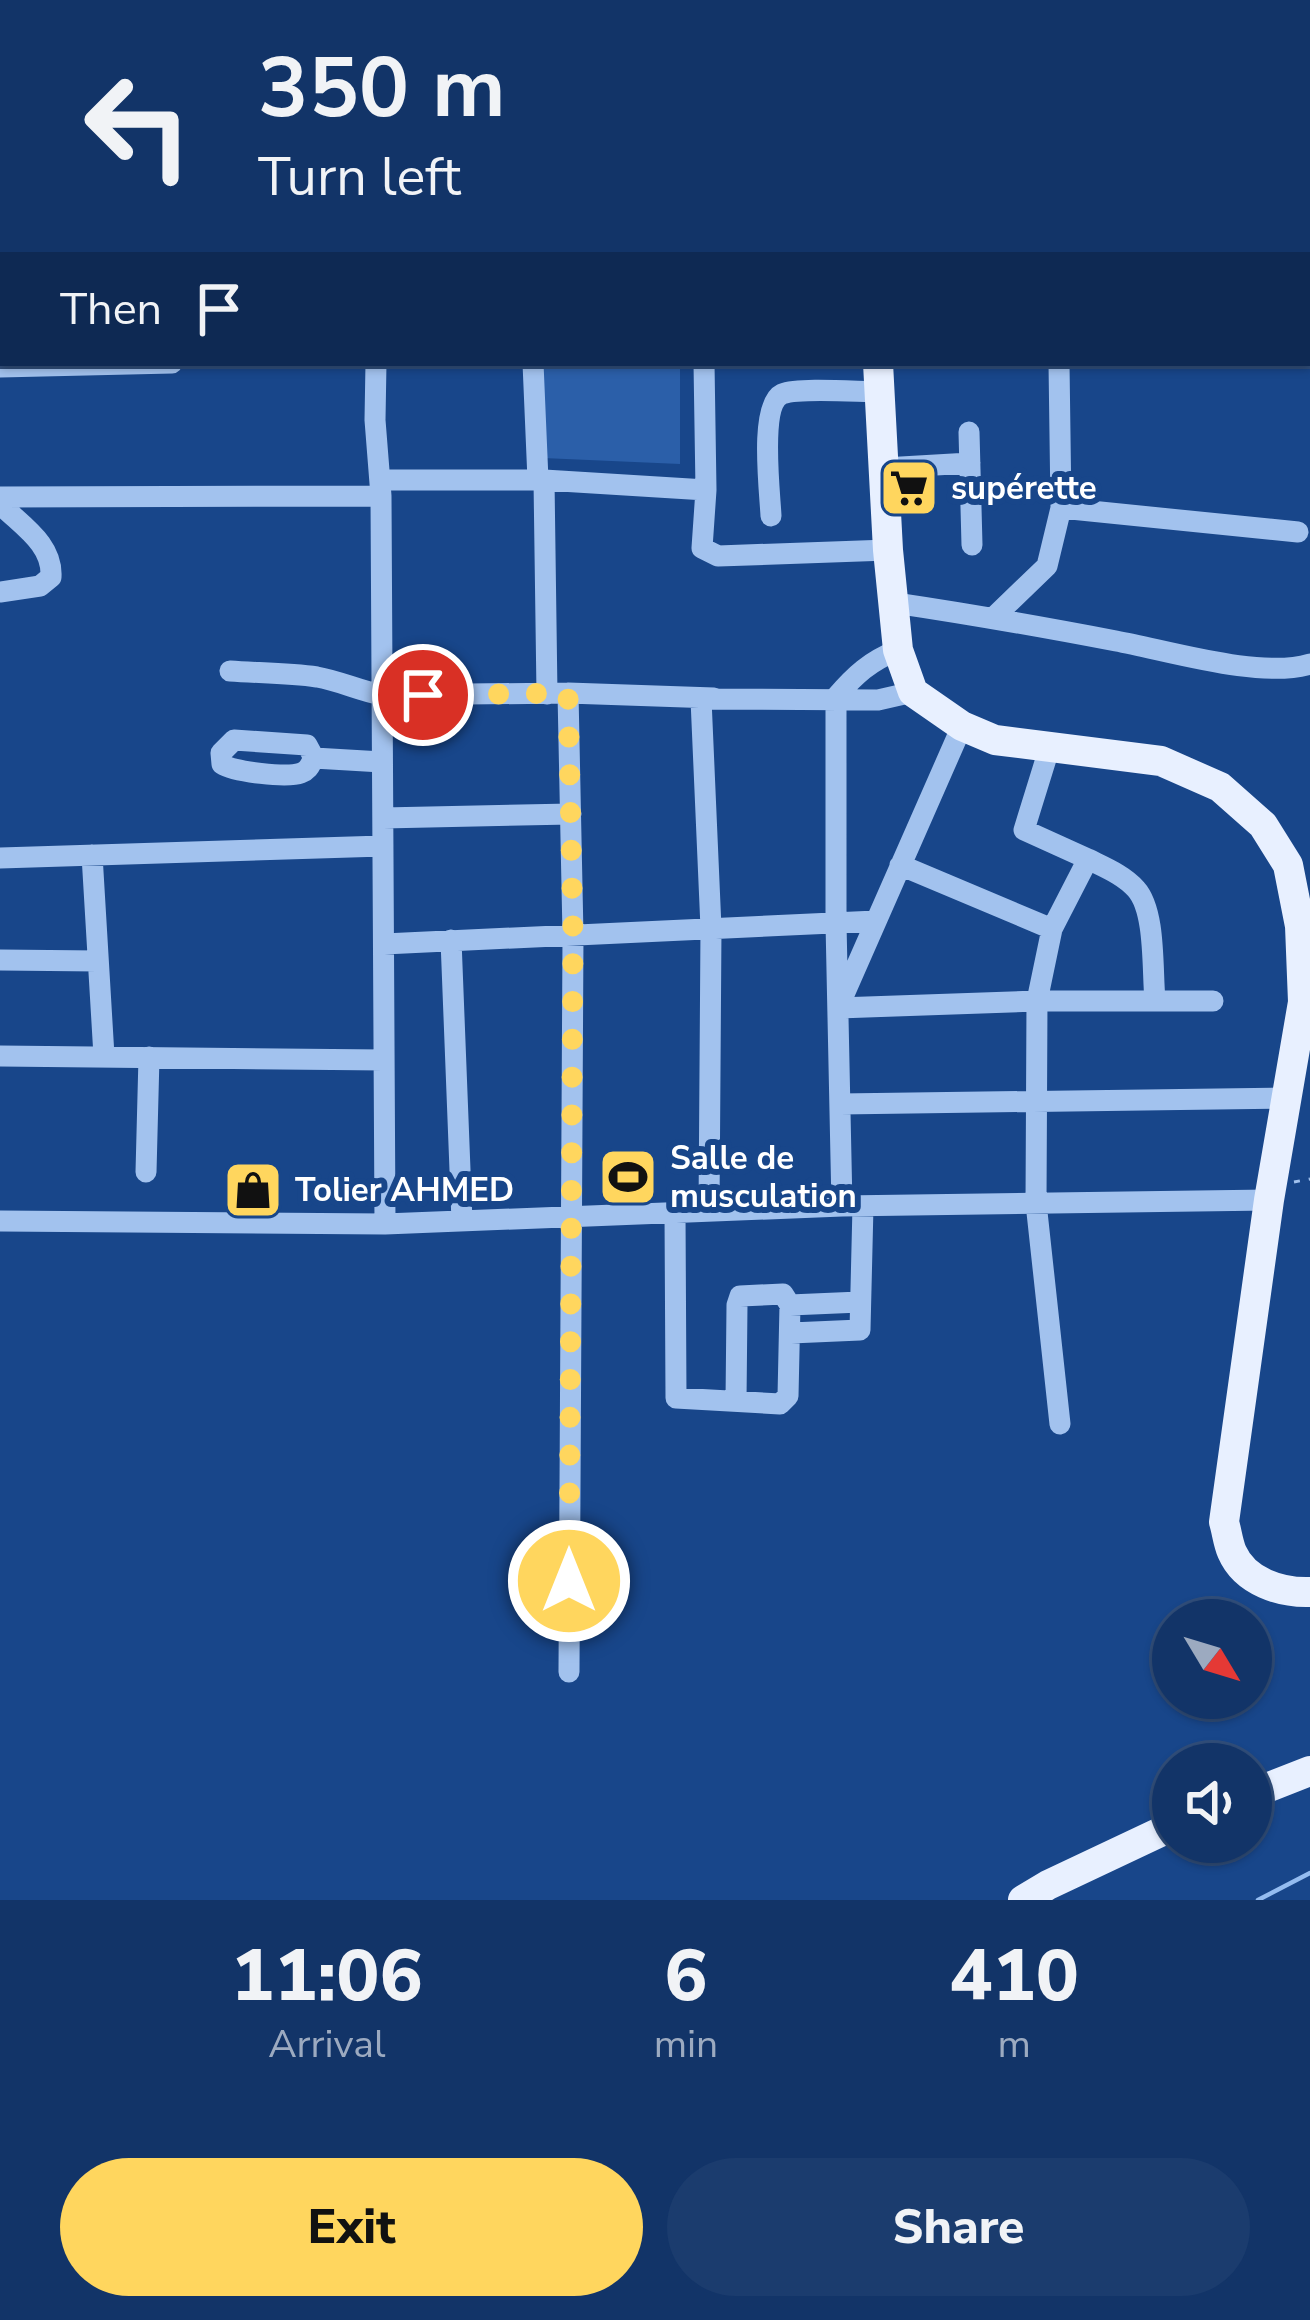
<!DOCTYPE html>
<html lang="en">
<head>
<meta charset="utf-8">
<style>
	:root { --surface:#123468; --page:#1b3c6e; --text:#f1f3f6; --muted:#9caac0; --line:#314f7c; --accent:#ffd65e }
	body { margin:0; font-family:"Nunito Sans",sans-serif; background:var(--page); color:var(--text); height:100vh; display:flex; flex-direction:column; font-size:45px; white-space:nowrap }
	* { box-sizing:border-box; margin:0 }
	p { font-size:39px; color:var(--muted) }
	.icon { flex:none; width:66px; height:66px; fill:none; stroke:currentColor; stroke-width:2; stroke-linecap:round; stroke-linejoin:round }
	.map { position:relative; height:1900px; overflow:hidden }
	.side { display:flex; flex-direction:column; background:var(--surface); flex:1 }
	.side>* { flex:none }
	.guide { position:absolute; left:0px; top:0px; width:1311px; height:366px; box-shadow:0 3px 9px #0004,0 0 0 3px var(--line); background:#123468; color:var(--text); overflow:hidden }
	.needle { width:78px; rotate:128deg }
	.fabs { position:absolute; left:1152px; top:1599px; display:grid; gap:24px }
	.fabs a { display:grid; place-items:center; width:120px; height:120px; border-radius:50%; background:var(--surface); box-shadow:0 3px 9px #0004,0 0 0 3px var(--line); font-size:60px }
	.pin { position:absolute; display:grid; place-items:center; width:102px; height:102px; color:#fff; margin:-51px; border:6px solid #fff; border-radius:50%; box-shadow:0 3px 12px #0007 }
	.me { position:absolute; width:132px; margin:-66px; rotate:0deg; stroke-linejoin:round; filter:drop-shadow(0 0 9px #0008) }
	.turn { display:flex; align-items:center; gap:42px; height:252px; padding:0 60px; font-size:54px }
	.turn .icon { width:156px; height:156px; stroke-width:2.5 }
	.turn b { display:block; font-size:84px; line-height:102px }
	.then { display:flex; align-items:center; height:114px; padding:0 60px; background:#0003; gap:24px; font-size:45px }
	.eta { display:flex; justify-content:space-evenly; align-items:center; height:204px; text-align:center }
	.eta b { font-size:72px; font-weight:800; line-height:84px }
	.button { display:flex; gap:24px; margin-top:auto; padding:24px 60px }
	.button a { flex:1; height:138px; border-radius:72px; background:var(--accent); color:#111; font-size:48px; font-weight:800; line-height:138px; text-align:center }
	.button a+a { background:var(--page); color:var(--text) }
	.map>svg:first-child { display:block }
	.green { fill:#2b5fa9 }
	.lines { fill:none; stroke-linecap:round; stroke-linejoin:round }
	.stream { stroke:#94bcf0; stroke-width:4.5 }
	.path { stroke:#a2c2ee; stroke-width:3; stroke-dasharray:6 9; stroke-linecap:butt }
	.minor { stroke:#a2c2ee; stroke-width:21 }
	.major { stroke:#e8f0ff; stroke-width:30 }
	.route { stroke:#ffd65e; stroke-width:21; stroke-dasharray:0 37.8 }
	.labels { text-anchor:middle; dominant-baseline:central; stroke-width:12; stroke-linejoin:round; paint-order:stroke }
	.poi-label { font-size:33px; font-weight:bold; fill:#fff; stroke:#18468a; text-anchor:start }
</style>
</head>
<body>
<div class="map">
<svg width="1310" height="1900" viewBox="0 0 1310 1900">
	<rect width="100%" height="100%" fill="#18468a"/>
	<!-- green -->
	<path class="green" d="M543,363H680V464L543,458Z"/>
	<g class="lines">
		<!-- stream -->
		<path class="stream" d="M1252,0L1258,3
			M1308,30L1310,32
			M1258,1900L1310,1873"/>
		<!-- path -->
		<path class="path" d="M1294,1182L1310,1179"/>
		<!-- minor -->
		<path class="minor" d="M127,0V3
			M361,0V3
			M431,3L433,0
			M600,3V0
			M706,3V0
			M999,3L1000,0
			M376,363L375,420L381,496L385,1224
			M533,363L538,480
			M704,363L706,490
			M1059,363L1061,508
			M0,367L172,363
			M969,432L972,545
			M884,468L970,463
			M380,480H544L706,490L702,548L718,556L888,550
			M544,480L547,694
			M0,497L381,496
			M0,504C22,526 53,544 51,577L40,586L0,592
			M771,516C770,493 759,405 782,394C800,387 858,392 880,392
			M895,603C969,614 1043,627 1116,641C1170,651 1260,679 1310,664
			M993,618L1047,566L1061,508L1298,532
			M230,671C259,673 289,673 317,677C340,681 360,691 382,695L568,693L714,698
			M568,693L573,935L569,1672
			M962,726L838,1008L1037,1001H1213
			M234,740L307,745L314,758C310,765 309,770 301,773C287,778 234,772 222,764L221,753Z
			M314,758L382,762
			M383,818L571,814
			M92,855L104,1056
			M0,858L383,846
			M1088,859C1104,867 1124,875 1136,889C1156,911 1152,970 1155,1000
			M900,865L1052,929L1088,859L1024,830L1050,746
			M1052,929L1037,1001L1036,1203L1060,1424
			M451,940L462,1221
			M384,944L876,921
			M0,960L98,961
			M0,1056L384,1060
			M840,1104L1285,1098
			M146,1172L149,1057
			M842,1206L836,923V697C855,675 870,661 898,650
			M709,1211L711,928L701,699L878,700L913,692
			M675,1212L676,1398L780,1404L788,1396L790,1305L783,1294L740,1296L737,1305L736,1401
			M0,1221L385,1224L842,1206L1269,1200
			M790,1305L860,1302
			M791,1333L860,1330L863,1206"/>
		<!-- major -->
		<path class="major" d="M0,179H3
			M878,363L888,550L898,650L913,692L962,726L995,740L1161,761L1220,787L1263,825L1288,865L1300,926L1303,1002L1269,1200L1224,1522C1227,1532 1228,1543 1232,1552C1245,1582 1281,1593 1310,1592
			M1251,1794L1310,1771
			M1023,1900L1048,1885L1173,1826"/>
	</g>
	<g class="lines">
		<!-- route -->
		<path class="route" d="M423,695L568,693L573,935L569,1581"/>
	</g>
	<!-- icons -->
	<defs>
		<symbol id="supermarket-square" viewBox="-11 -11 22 22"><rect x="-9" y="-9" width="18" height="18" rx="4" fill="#ffd65e" stroke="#18468a"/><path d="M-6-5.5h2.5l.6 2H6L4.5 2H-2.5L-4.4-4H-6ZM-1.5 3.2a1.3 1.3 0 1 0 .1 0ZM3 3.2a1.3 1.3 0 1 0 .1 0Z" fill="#111"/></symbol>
		<symbol id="stadium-square" viewBox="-11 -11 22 22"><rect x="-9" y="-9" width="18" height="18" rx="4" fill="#ffd65e" stroke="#18468a"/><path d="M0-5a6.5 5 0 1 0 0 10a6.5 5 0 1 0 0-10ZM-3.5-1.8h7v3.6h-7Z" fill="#111"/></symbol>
		<symbol id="shop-square" viewBox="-11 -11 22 22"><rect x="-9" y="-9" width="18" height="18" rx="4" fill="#ffd65e" stroke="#18468a"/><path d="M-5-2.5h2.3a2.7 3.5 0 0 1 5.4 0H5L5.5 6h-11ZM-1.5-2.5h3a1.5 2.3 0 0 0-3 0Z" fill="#111"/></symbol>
	</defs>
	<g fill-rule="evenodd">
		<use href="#supermarket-square" x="876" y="455" width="66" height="66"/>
		<use href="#stadium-square" x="595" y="1144" width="66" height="66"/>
		<use href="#shop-square" x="220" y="1157" width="66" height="66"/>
	</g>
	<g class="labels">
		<!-- poi labels -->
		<g class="poi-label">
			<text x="951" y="488">supérette</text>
			<text x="670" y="1158">Salle de<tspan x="670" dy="38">musculation</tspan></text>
			<text x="295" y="1190">Tolier AHMED</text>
		</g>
	</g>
</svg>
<div class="fabs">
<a><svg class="needle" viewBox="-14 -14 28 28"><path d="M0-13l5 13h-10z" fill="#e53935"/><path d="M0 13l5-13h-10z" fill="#9caac0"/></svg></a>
<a><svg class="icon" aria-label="sound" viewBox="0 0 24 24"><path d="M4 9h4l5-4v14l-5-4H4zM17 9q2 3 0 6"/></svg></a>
</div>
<div class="pin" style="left:423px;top:695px;background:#d93025"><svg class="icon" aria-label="arrive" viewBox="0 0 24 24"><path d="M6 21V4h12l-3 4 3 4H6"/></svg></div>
<svg class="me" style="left:569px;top:1581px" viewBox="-20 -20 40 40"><circle r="17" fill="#ffd65e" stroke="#fff" stroke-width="3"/><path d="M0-11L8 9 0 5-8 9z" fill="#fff"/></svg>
<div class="guide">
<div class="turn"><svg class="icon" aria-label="left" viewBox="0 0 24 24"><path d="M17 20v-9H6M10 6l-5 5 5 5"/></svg><div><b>350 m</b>Turn left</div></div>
<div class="then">Then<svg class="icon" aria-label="arrive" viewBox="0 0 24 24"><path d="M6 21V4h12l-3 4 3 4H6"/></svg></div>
</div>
</div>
<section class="side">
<div class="eta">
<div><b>11:06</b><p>Arrival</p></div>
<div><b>6</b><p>min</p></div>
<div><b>410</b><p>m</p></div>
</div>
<div class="button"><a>Exit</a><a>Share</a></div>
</section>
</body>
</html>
